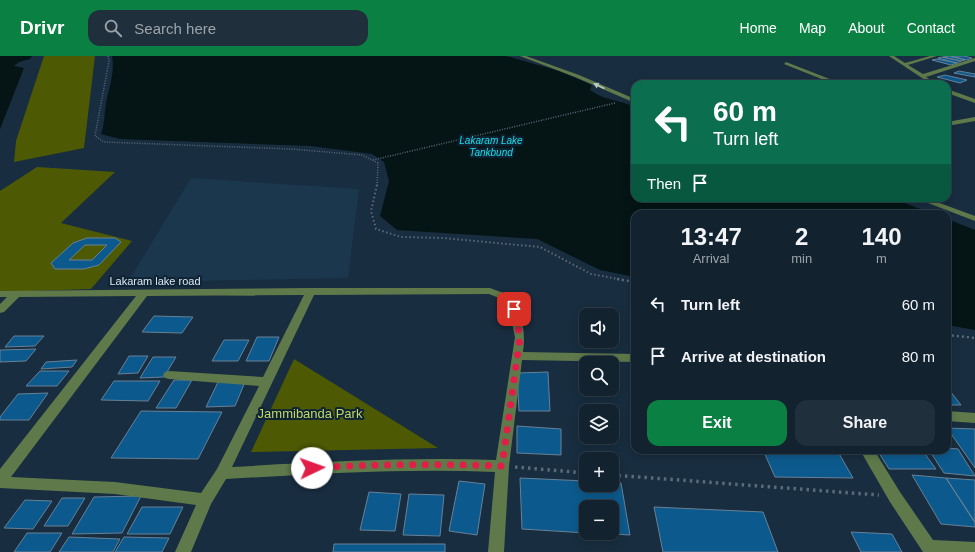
<!DOCTYPE html>
<html lang="en">
<head>
<meta charset="utf-8">
<style>
	:root { --surface:#12222f; --page:#1f2f3b; --text:#f1f3f6; --muted:#9ca4aa; --line:#313f4b; --accent:#0b8043 }
	body { margin:0; font-family:Helvetica,sans-serif; background:var(--page); color:var(--text); height:100vh; display:flex; flex-direction:column; font-size:15px; white-space:nowrap }
	* { box-sizing:border-box; margin:0 }
	p { font-size:13px; color:var(--muted) }
	.icon { flex:none; width:22px; height:22px; fill:none; stroke:currentColor; stroke-width:2; stroke-linecap:round; stroke-linejoin:round }
	.map { position:relative; flex:1; overflow:hidden }
	.drawer { position:absolute; left:631px; top:154px; width:320px; height:244px; display:flex; flex-direction:column; background:var(--surface); border-radius:12px; box-shadow:0 2px 10px #0003,0 0 0 1px var(--line) }
	.drawer>* { flex:none }
	.banner { position:absolute; left:631px; top:24px; width:320px; height:122px; border-radius:12px; box-shadow:0 2px 10px #0003,0 0 0 1px var(--line); background:#0b6e4f; color:#fff; overflow:hidden }
	.buttons { position:absolute; left:579px; top:252px; display:grid; gap:8px }
	.buttons a { display:grid; place-items:center; width:40px; height:40px; border-radius:8px; background:var(--surface); box-shadow:0 2px 10px #0003,0 0 0 1px var(--line); font-size:20px }
	.pin { position:absolute; display:grid; place-items:center; width:34px; height:34px; color:#fff; margin:-17px; border-radius:8px; box-shadow:0 2px 6px #0006 }
	.me { position:absolute; width:44px; margin:-22px; rotate:87deg; stroke-linejoin:round; filter:drop-shadow(0 0 3px #0008) }
	.turn { display:flex; align-items:center; gap:14px; height:84px; padding:0 16px; font-size:18px }
	.turn .icon { width:52px; height:52px; stroke-width:2.5 }
	.turn b { display:block; font-size:28px; line-height:34px }
	.then { display:flex; align-items:center; height:38px; padding:0 16px; background:#0003; gap:8px; font-size:15px }
	.eta { display:flex; justify-content:space-evenly; align-items:center; height:68px; text-align:center }
	.eta b { font-size:24px; font-weight:700; line-height:28px }
	.cta { display:flex; gap:8px; margin-top:auto; padding:8px 16px }
	.cta a { flex:1; height:46px; border-radius:12px; background:var(--accent); color:#fff; font-size:16px; font-weight:700; line-height:46px; text-align:center }
	.cta a+a { background:var(--page); color:var(--text) }
	ul { padding:0; list-style:none }
	li { display:flex; align-items:center; gap:12px; height:52px; padding:0 16px }
	li div { flex:1 }
	li b { display:block; font-size:15px }
	li em { font-style:normal }
	header { display:flex; align-items:center; gap:24px; box-sizing:border-box; height:56px; padding:0 20px; background:var(--accent); color:#fff }
	header strong { font-size:19px }
	nav { display:flex; gap:22px; margin-inline-start:auto; font-size:14px }
	.search { width:280px; height:36px; background:var(--page); display:flex; align-items:center; gap:10px; box-sizing:border-box; padding:0 14px; border-radius:12px; color:var(--muted); font-size:15px }
	.map>svg:first-child { display:block }
	.built { fill:#1b374d }
	.green { fill:#4e5a03 }
	.water { fill:#051415 }
	.building { fill:#0c5a8d; stroke:#688095; fill-rule:evenodd }
	.lines { fill:none; stroke-linecap:round; stroke-linejoin:round }
	.path-far3 { stroke:#596b7b; stroke-width:1.5; stroke-dasharray:1 1.5; stroke-linecap:butt }
	.path-far2 { stroke:#596b7b; stroke-width:2; stroke-dasharray:1.5 2.5; stroke-linecap:butt }
	.path-far1 { stroke:#596b7b; stroke-width:2.5; stroke-dasharray:2 3; stroke-linecap:butt }
	.path { stroke:#596b7b; stroke-width:3.5; stroke-dasharray:2.5 4; stroke-linecap:butt }
	.minor { fill:#5f794b; fill-rule:evenodd }
	.oneway { fill:#b6c7c1 }
	.route { stroke:#e11d48; stroke-width:7; stroke-dasharray:0 12.6 }
	.labels { text-anchor:middle; dominant-baseline:central; stroke-width:4; stroke-linejoin:round; paint-order:stroke }
	.far-water-label { font-size:10px; font-style:italic; fill:#17dfeb; stroke:#0e2334 }
	.street-label { font-size:11px; fill:#dbe8f3; stroke:#0e2334 }
	.near-park-label { font-size:13px; fill:#c2d668; stroke:#0e2334 }
</style>
</head>
<body>
<header>
<strong>Drivr</strong>
<div class="search"><svg class="icon" aria-label="search" viewBox="0 0 24 24"><circle cx="10" cy="10" r="6"/><path d="M15 15l6 6"/></svg>Search here</div>
<nav><a>Home</a><a>Map</a><a>About</a><a>Contact</a></nav>
</header>
<div class="map">
<svg width="975" height="496" viewBox="0 0 975 496">
	<rect width="100%" height="100%" fill="#182d3f"/>
	<!-- built -->
	<path class="built" d="M191,122L359,133L348,222L128,226Z"/>
	<!-- green -->
	<path class="green" d="M44,0H95L84,92L14,106L16,85Z
		M37,111L115,116L61,167L132,185L91,233L0,236V135Z
		M294,303L438,392L251,396Z"/>
	<!-- water -->
	<path class="water" d="M0,0H32L30,3L19,6L14,10L24,12L0,73Z
		M112,0H506L559,15L592,29L590,34C603,44 620,44 635,51V142H891L934,158H635V221L600,214L537,183L397,174L380,160L389,125L384,106L372,98L311,90L120,83L101,78C105,67 104,58 106,47C109,31 115,17 112,0Z
		M947,163L975,174V274L947,269Z"/>
	<!-- building -->
	<path class="building" d="M949,0L965,4L961,5L943,1Z
		M951,0H964L972,2L967,4Z
		M942,1L961,5L957,7L938,2Z
		M937,3L957,7L951,9L932,4Z
		M959,15L975,18V21L954,17Z
		M945,19L967,24L960,27L937,21Z
		M87,182H115L121,186L99,209L84,213H55L51,207L73,187ZM85,189H107L92,204H69Z
		M154,260L193,261L182,277L142,276Z
		M14,280H44L35,290L5,291Z
		M257,281H279L269,305H246Z
		M224,284H249L238,305H212Z
		M36,293L26,305L0,306V294Z
		M129,300H148L138,317L118,318Z
		M153,301H176L164,321L140,322Z
		M77,304L72,311L41,313L46,306Z
		M40,315H69L57,330H26Z
		M548,316L550,355H519L517,317Z
		M174,324H192L176,352H156Z
		M114,325H160L148,345L101,344Z
		M218,326H245L235,350L206,351Z
		M947,331L961,349H947Z
		M48,337L29,364H0V361L18,338Z
		M141,355L222,356L198,403L111,402Z
		M517,370L561,373V399L517,397Z
		M947,372L975,373V412Z
		M947,392L958,393L975,420L944,417L929,394H947Z
		M763,394H837L853,422L775,421Z
		M877,394H922L936,413H889Z
		M912,419L946,422L975,467V471L941,468Z
		M520,422L586,425V429L621,427L630,479L591,477H612V451H586V477L522,473Z
		M946,422L975,424V466Z
		M459,425L485,428L477,479L449,475Z
		M369,436L401,438L395,475L360,474Z
		M409,438L444,439L440,480L403,479Z
		M141,440L122,477L72,478L94,441Z
		M62,442H85L68,470H44Z
		M25,444L52,445L33,473L4,472Z
		M142,451H183L170,478H127Z
		M654,451L763,456L778,496H663Z
		M851,476L892,478L902,496H861Z
		M27,477H62L50,496H14Z
		M69,481L120,483L113,496H59Z
		M124,481L169,482L162,496H115Z
		M334,488H445V496H333Z"/>
	<g class="lines">
		<!-- path-far3 -->
		<path class="path-far3" d="M108,0L109,5L95,80L104,86L291,93L362,99L378,107L377,130
			M373,104L615,47"/>
		<!-- path-far2 -->
		<path class="path-far2" d="M377,129L371,155L376,173L401,181L443,182L540,191L591,218L623,224"/>
		<!-- path-far1 -->
		<path class="path-far1" d="M617,223L635,226
			M947,279L975,282"/>
		<!-- path -->
		<path class="path" d="M515,411L586,417
			M612,419L879,439"/>
		<!-- minor -->
		<path class="minor" d="M520,0H526L579,19L635,43V47L575,21Z
			M889,0H894L905,7L930,0H937L908,9L923,18L975,2V5L926,21L937,28H931Z
			M786,6L840,27L841,28H834L784,8Z
			M947,33L975,43V47L947,37Z
			M975,61V65L947,70V66Z
			M915,142H926L975,160V165Z
			M311,232H490L511,240C522,257 526,276 523,296L635,298V306L522,304L509,410L504,496H488L495,416C405,412 316,418 226,423L211,448L191,496H175L196,449L115,438L0,432V413L136,240L19,241L4,256L0,257V248L7,241H0V235ZM489,238L504,244L509,253L515,281L496,404C408,401 320,406 232,411L314,239ZM304,239L263,321L169,315L165,316L163,319L165,322L169,323L259,330L217,413L201,437L115,426L11,421L147,240Z
			M947,355L975,357V367L947,365Z
			M860,394H874L900,436L933,484L975,486V496H923L890,446Z"/>
	</g>
	<!-- one-way arrows -->
	<defs><path id="oneway-solid" d="M-6-.8H1V-3.2L6.5 0L1 3.2V.8H-6Z"/></defs>
	<use class="oneway" href="#oneway-solid" transform="translate(599 30) rotate(-155)"/>
	<g class="lines">
		<!-- route -->
		<path class="route" d="M312,412C375,408 439,408 502,410L520,281L514,253"/>
	</g>
	<g class="labels">
		<!-- far-water labels -->
		<g class="far-water-label">
			<text x="491" y="84">Lakaram Lake<tspan x="491" dy="12">Tankbund</tspan></text>
		</g>
		<!-- street labels -->
		<g class="street-label">
			<text x="155" y="225">Lakaram lake road</text>
		</g>
		<!-- near-park labels -->
		<g class="near-park-label">
			<text x="310" y="357">Jammibanda Park</text>
		</g>
	</g>
</svg>
<div class="buttons">
<a><svg class="icon" aria-label="sound" viewBox="0 0 24 24"><path d="M4 9h4l5-4v14l-5-4H4zM17 9q2 3 0 6"/></svg></a>
<a><svg class="icon" aria-label="search" viewBox="0 0 24 24"><circle cx="10" cy="10" r="6"/><path d="M15 15l6 6"/></svg></a>
<a><svg class="icon" aria-label="layers" viewBox="0 0 24 24"><path d="M12 4l9 5-9 5-9-5zM3 14l9 5 9-5"/></svg></a>
<a>+</a>
<a>−</a>
</div>
<div class="pin" style="left:514px;top:253px;background:#d93025"><svg class="icon" aria-label="arrive" viewBox="0 0 24 24"><path d="M6 21V4h12l-3 4 3 4H6"/></svg></div>
<svg class="me" style="left:312px;top:412px" viewBox="-20 -20 40 40"><circle r="19" fill="#fff"/><path d="M0-13L10 11 0 6-10 11z" fill="#e11d48"/></svg>
<div class="banner">
<div class="turn"><svg class="icon" aria-label="left" viewBox="0 0 24 24"><path d="M17 20v-9H6M10 6l-5 5 5 5"/></svg><div><b>60 m</b>Turn left</div></div>
<div class="then">Then<svg class="icon" aria-label="arrive" viewBox="0 0 24 24"><path d="M6 21V4h12l-3 4 3 4H6"/></svg></div>
</div>
<section class="drawer">
<div class="eta">
<div><b>13:47</b><p>Arrival</p></div>
<div><b>2</b><p>min</p></div>
<div><b>140</b><p>m</p></div>
</div>
<ul>
<li><svg class="icon" aria-label="left" viewBox="0 0 24 24"><path d="M17 20v-9H6M10 6l-5 5 5 5"/></svg><div><b>Turn left</b></div><em>60 m</em></li>
<li><svg class="icon" aria-label="arrive" viewBox="0 0 24 24"><path d="M6 21V4h12l-3 4 3 4H6"/></svg><div><b>Arrive at destination</b></div><em>80 m</em></li>
</ul>
<div class="cta"><a>Exit</a><a>Share</a></div>
</section>
</div>
</body>
</html>
